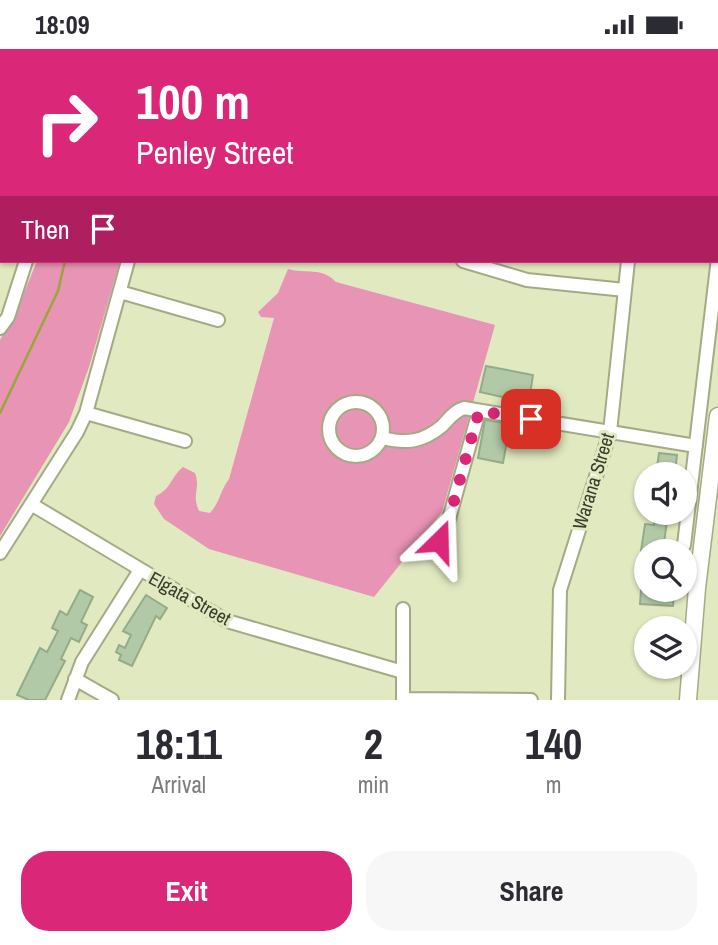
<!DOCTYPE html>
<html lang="en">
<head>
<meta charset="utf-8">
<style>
	:root { --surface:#fff; --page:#f7f7f7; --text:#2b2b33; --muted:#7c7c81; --accent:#db2777 }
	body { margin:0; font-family:"Archivo Narrow",sans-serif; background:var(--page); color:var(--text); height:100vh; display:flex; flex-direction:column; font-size:26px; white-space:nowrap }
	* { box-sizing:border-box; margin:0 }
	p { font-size:23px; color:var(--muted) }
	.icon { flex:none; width:38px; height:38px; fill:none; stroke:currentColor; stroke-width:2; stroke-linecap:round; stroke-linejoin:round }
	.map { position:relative; height:651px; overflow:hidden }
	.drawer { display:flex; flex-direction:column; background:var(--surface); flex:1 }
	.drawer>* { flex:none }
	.top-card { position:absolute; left:0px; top:0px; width:719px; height:214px; box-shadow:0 2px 5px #0004; background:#db2777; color:#fff; overflow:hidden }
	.controls { position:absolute; left:634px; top:413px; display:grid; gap:14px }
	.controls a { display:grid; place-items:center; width:63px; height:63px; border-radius:50%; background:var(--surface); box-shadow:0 2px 5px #0004; font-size:35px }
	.pin { position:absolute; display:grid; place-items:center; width:60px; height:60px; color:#fff; margin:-30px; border-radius:14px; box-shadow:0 4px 10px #0006 }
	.me { position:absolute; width:77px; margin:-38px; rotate:22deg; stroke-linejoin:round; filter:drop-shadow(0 0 5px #0008) }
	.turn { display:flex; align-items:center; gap:24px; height:147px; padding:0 21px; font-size:32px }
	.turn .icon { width:91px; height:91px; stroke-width:2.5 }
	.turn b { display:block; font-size:49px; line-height:60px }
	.then { display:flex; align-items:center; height:66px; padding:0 21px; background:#0003; gap:14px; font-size:26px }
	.eta { display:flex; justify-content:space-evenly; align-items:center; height:119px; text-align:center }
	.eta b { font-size:42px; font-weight:800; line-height:49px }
	.button { display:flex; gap:14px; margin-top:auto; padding:14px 21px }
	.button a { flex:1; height:80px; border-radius:28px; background:var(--accent); color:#fff; font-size:28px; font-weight:800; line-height:80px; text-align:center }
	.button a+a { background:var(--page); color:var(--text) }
	.status { display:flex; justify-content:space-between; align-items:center; height:49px; padding:0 35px; background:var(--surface); direction:ltr }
	.status svg { height:19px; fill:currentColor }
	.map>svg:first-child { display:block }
	.green { fill:#e894b4 }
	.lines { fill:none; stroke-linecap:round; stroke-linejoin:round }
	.stream { stroke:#9aa63c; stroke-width:2.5 }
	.building { fill:#b1c9a6; stroke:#94ab89; stroke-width:2 }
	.minor-casing { stroke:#a4ab84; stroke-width:16 }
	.major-casing { stroke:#a4ab84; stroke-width:19 }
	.minor { stroke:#fff; stroke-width:12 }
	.major { stroke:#fff; stroke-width:16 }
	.route { stroke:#db2777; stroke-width:12; stroke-dasharray:0 21.6 }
	.labels { text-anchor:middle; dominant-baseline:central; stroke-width:6; stroke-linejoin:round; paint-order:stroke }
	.street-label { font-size:19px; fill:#3a3d2d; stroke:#e1e9c0 }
</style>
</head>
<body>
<div class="status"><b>18:09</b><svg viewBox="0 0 49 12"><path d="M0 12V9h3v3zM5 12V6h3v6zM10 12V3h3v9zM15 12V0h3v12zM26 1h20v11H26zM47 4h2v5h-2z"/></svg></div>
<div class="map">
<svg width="718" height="651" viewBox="0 0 718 651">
	<rect width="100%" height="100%" fill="#e1e9c0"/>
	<!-- green -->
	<path class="green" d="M37,212H120L89,318L69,373L0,487V291L17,261Z
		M288,220C306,225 322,218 336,233L495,276L442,463L374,548L209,500L164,470L154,455L156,447C172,439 170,429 183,418L195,424C201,441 191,444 199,462L210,464C220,453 220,442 229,430L274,269L261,268L258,263L278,244Z"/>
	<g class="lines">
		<!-- stream -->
		<path class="stream" d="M99,2L100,0
			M0,364L58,242L65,212"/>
	</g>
	<!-- building -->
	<path class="building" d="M486,317L533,326L528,359L506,356L507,349L480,343Z
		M485,371L510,375L503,414L478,409Z
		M659,404L677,406L675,425H656Z
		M654,464H668L663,502H641L645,475L654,476Z
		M80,541L93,548L81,573L87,576L79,593L71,589L61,610L65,612L45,651H29L17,646L40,599L47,603L58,582L52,579L60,562L67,566Z
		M641,541H661V546H674L673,557L640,555Z
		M146,546L167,559L160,570L156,567L132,617L119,611L121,606L116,603L119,596L125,599L131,586L123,582Z"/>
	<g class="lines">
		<defs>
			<path id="minor" d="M223,0L224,2
				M692,0L695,2
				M207,2L210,0
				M463,212L527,231L625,241
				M120,243L218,271
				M0,279L8,268L26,212
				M329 380a27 27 0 1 1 54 0a27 27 0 1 1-54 0Z
				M86,364L185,392
				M383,389C406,395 423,393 442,377C449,370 454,362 464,359L696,397
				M31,455L227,572L403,623
				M439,492L449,470L479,362
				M684,496L718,209
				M0,504L77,383L86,364L128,212
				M75,630L112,651
				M403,650L531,651
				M68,651L82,613L140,521
				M403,651V560
				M558,651L560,541L610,383L628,212"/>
			<path id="major" d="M688,651L697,539L718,367"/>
		</defs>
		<!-- minor casing -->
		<use href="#minor" class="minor-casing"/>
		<!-- major casing -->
		<use href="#major" class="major-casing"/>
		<!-- minor -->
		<use href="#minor" class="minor"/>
		<!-- major -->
		<use href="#major" class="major"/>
	</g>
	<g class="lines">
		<!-- route -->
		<path class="route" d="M439,492L449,470L479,362L531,370"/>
	</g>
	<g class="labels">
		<!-- street labels -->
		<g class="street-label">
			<text transform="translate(593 432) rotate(-73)">Warana Street</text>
			<text transform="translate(190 549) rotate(29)">Elgata Street</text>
		</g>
	</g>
</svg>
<div class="controls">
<a><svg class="icon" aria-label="sound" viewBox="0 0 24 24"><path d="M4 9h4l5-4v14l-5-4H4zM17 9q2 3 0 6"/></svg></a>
<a><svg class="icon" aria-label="search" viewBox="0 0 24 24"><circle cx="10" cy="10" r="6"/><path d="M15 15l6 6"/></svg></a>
<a><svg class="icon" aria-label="layers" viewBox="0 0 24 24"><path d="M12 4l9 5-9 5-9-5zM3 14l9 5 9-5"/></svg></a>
</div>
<div class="pin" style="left:531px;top:370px;background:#d93025"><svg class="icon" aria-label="arrive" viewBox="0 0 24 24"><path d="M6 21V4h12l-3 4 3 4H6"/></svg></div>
<svg class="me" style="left:439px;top:492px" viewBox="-20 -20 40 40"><path d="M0-17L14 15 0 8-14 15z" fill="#db2777" stroke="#fff" stroke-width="4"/></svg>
<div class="top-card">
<div class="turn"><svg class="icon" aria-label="right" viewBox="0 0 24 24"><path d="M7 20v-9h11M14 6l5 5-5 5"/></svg><div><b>100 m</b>Penley Street</div></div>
<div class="then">Then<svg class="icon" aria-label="arrive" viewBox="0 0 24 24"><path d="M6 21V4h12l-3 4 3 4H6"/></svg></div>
</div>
</div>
<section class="drawer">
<div class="eta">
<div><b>18:11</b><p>Arrival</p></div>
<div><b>2</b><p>min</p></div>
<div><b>140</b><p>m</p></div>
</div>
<div class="button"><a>Exit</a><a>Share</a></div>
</section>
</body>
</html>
